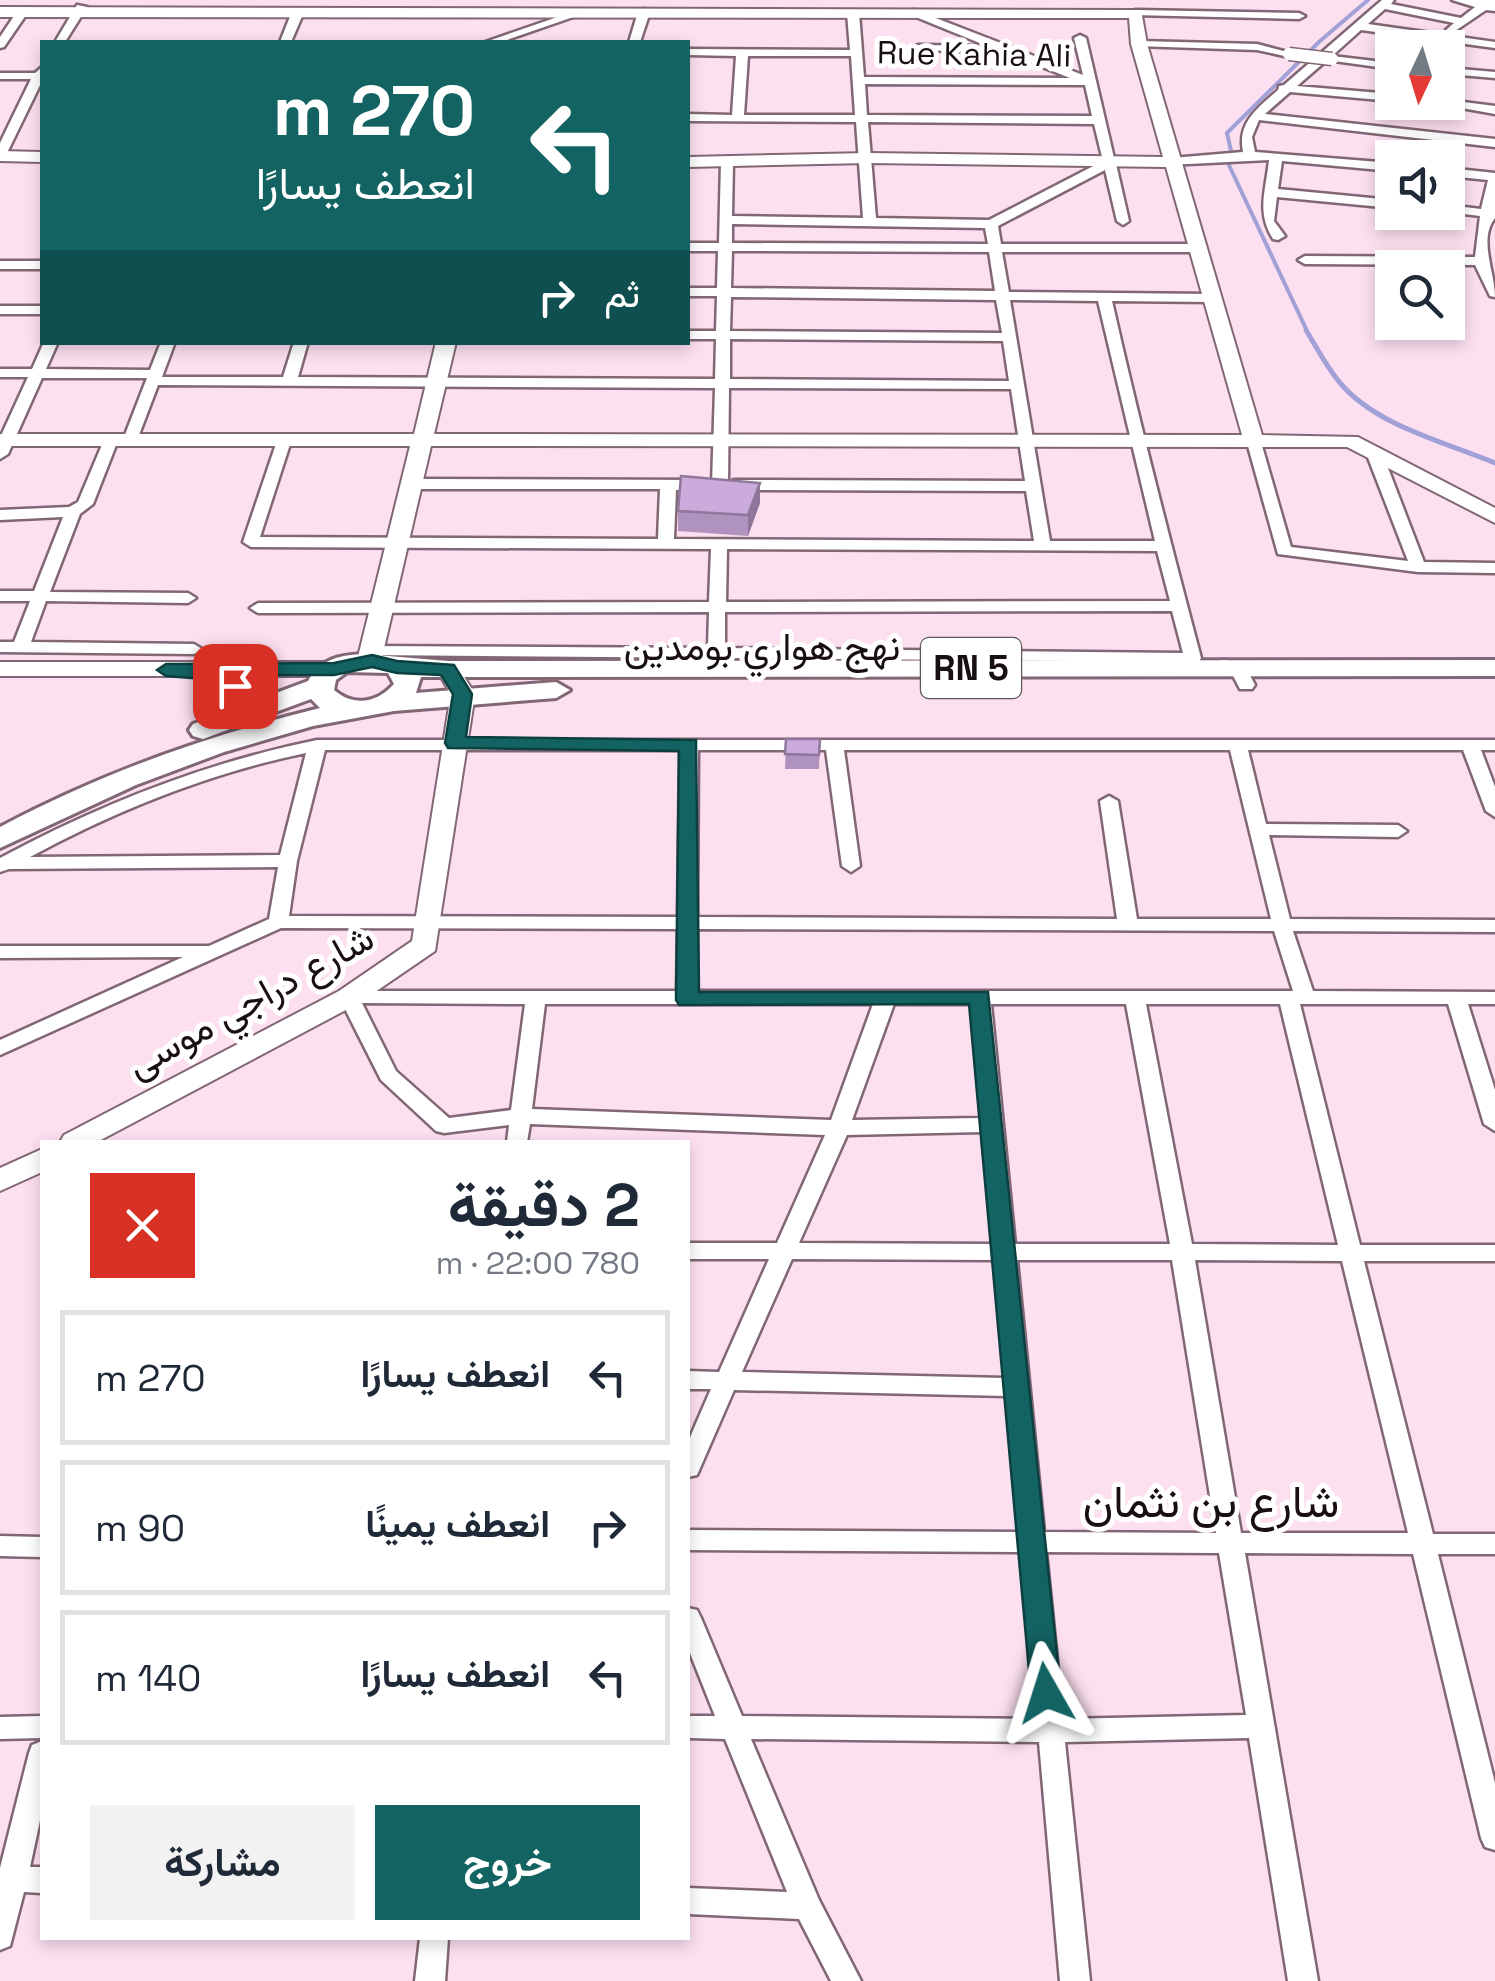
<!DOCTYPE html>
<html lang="ar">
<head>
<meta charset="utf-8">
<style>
	:root { --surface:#fff; --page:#f2f2f3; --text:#1f2937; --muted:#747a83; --line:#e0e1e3; --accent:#136363 }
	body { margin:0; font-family:"Space Grotesk",Vazirmatn,sans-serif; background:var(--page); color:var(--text); direction:rtl; height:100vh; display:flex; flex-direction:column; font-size:38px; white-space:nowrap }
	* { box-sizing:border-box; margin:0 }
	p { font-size:32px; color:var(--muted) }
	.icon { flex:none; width:55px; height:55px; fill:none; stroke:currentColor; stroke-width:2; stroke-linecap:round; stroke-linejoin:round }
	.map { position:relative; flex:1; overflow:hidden; direction:ltr }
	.details { position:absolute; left:40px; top:1140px; width:650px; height:800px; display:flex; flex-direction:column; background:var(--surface); border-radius:0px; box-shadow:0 5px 15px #0003; direction:rtl }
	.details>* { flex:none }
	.guide { position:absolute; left:40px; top:40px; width:650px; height:305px; border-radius:0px; box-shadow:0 5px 15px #0003; direction:rtl; background:#136363; color:#fff; overflow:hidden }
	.needle { width:65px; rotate:184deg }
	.controls { position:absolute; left:1375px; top:30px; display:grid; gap:20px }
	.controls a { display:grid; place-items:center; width:90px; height:90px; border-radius:0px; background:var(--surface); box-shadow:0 5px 15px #0003; font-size:50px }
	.pin { position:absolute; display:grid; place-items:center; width:85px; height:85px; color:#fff; margin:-42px; border-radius:20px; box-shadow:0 5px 15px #0006 }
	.me { position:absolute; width:110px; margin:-55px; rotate:354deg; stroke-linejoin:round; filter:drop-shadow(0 0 8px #0008) }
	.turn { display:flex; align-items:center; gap:35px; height:210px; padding:0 50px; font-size:45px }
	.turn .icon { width:130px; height:130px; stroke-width:2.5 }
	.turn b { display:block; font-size:70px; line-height:85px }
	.then { display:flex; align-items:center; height:95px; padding:0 50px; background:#0003; gap:20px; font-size:38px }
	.round { display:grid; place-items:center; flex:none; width:105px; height:105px; border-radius:0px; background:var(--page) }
	.summary { display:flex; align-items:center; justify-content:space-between; height:170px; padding:0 50px }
	h1 { font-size:60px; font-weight:700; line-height:75px }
	.action { display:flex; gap:20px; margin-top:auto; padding:20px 50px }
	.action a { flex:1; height:115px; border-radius:0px; background:var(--accent); color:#fff; font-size:40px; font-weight:700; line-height:115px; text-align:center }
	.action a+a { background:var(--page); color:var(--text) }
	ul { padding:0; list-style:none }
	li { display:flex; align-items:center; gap:30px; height:135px; margin:0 20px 15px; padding:0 30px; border:5px solid var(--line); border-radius:0px }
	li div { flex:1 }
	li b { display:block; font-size:38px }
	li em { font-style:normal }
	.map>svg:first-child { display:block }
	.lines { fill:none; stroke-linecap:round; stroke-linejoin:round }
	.stream-far1 { stroke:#a1a1d7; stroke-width:4 }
	.stream { stroke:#a1a1d7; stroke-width:5 }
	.street-casing { stroke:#816775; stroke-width:5 }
	.secondary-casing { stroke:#816775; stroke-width:4 }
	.primary-casing { stroke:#816775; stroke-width:6 }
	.street { fill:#fff; fill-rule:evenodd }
	.secondary { fill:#fff; fill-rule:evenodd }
	.primary { fill:#fff; fill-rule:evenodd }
	.street-bridge-casing { stroke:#816775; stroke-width:15; stroke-linecap:butt }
	.street-bridge { stroke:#fff; stroke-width:12 }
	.wall { fill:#af92bd }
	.shaded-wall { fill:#8e779a }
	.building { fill:#cbaadc; stroke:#8e779a; stroke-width:2.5 }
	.route { fill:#136363; stroke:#0c4040; stroke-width:2.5 }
	.labels { text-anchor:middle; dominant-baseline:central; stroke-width:10; stroke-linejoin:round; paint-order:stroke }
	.far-street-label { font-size:32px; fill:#180f14; stroke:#fff }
	.shield { fill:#fff; stroke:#5d575a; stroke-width:2.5 }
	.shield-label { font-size:35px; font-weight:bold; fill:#180f14 }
	.street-label { font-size:38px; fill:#180f14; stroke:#fff }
	.near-street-label { font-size:45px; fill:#180f14; stroke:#fff }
</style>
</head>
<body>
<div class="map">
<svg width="1495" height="1981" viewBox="0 0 1495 1981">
	<rect width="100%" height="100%" fill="#fde0f0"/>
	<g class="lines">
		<!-- stream-far1 -->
		<path class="stream-far1" d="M1231,151L1227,133L1320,41L1368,0
			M1227,161L1308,333"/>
		<!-- stream -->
		<path class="stream" d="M1306,330C1317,348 1327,368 1341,384C1377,426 1445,442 1495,463"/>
		<defs>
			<path id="street" d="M1382,0H1394L1391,4L1461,18L1475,7L1452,0H1495V11L1486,10L1452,33L1446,30L1454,23L1385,9L1368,24L1495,42V48L1361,30L1332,56L1392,63V69L1327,60L1297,86L1392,94V101L1290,92L1265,114L1495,139V147L1259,120L1252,137L1255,152L1392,163V171L1282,161L1278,189L1392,200V208L1277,197L1274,221L1285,236L1278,240L1273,239C1256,212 1266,190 1269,160L1168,165L1166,162L1172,158L1243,152C1237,122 1258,108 1278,90L1279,86L1284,85Z
				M77,5L87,7L65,42H55Z
				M644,9L650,12L640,42H629L638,12Z
				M18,10L28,12L4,47L0,48V37Z
				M853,10L859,13L864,77L1070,78L997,49L991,52L915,50V46L919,45L987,46L911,15V11L915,10L1083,75L1074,38L1080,35L1086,38L1114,158L1118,161L1116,164L1129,221L1123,225L1117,221L1105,170L998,226L1001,244H1197L1204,248L1197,252H1002L1009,292L1212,294L1219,298L1212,302L1112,301C1139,421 1170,541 1201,658L1199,662L371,655L363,650L365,646L708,648L709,612L258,613L250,608L258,603L709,602L711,549L251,547L243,542L277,441L284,437L291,441L260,537L658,539L660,489H413L405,484L413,479L705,480L712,484L715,388L158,385L137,440L130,444L123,440L147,378H42L8,454L0,459V438L28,377H0V369H32L44,342H58L46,369L150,370L161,342H175L162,377H283L294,342H308L298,377L715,379L716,339H688V331H716L717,296H688V288H717L718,251H688V243H719L721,162L727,158L733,162L732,216L863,218L856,122L688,121V114L732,115L736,56L688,55V49L850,50L847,13ZM748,56H851L855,115H744ZM865,84L1085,85L1092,116L867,115ZM868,122L1094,124L1103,161L989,220L876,218ZM732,224L985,228L988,244L732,243ZM732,251L989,252L995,291L731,288ZM731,297L996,300L1002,333L730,331ZM1010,300L1098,301L1155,541H1050ZM730,339L1003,341L1009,381L730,379ZM729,388L1011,389L1025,481L734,480L728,483ZM712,485L720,490L727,486L734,490L1026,491L1034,541L674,539L676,490H705ZM727,549L1157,551L1170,601L726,602ZM1172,611L1183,653L725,648V612Z
				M1136,10L1299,13L1305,16L1299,19L1132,15V11Z
				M297,11L303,14L291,42H280L291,14Z
				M572,12L582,14L501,42H485Z
				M1139,41L1257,44L1295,54L1289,57L1257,50L1135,46V42Z
				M42,67V81L6,155L0,159V143L31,79H0V73H35Z
				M1448,68L1495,72V78L1448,74Z
				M1448,100L1495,106V114L1428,102Z
				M1448,168L1495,173V218C1478,239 1495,272 1495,297L1490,296L1475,265L1305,264L1298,260L1305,256L1475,257L1480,216L1447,212L1448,205L1481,209L1488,180L1448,176Z
				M0,261H42V269H0Z
				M0,306H42V314H0Z
				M1253,435L1260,439L1291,547L1408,561L1367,455L1375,450L1383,455L1424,562L1495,563V573L1418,572L1278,554L1246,439Z
				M111,436L118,440L93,504L80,514L50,592L188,593L196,598L188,603L46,601L31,642L194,644L202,649L194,654L0,652V642H14L30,601H0V591H34L63,517L0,520V510L69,507L78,502L104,440Z
				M1224,660L1244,664L1255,685L1252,689H1240L1231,672L1218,669V661Z
				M317,740H1495V750H1481L1495,787V817L1486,811L1463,750H1248L1266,824L1398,825L1407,831L1398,837L1269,835L1290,919L1495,920V932L1293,931L1313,991L1495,992V1004H1468L1495,1090V1131L1484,1124L1448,1004H1300L1360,1245H1495V1261H1364L1433,1534H1495V1554H1438L1495,1783V1850L1485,1847L1481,1838L1413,1554L1245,1553L1318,1981H1288L1249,1738L1065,1742L1090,1981H1060L1039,1742L751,1739L819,1900L861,1981H831L799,1919L688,1914V1888L787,1892L725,1739L688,1738V1716H715L688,1648V1608L697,1610L701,1618L742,1716L1036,1719L1021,1552L688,1550V1530L1019,1532L1007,1396L734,1390L697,1475L688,1477V1442L711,1389H688V1371L719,1372L769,1259H688V1243H777L825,1135L530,1124L527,1142H507L509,1125L444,1133L436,1131L381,1080L339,997L349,991H677L678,929L281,928L0,1055V1040L183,957L0,958V946H209L269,919L278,867L9,869L0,872V858C101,804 204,763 317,740ZM325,750H680L678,917L289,916L297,861ZM698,750H826L842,866L851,872L860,866L844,750H1230L1271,919H1137L1118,801L1109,796L1100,801L1117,919L697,917ZM306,753L280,855L30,857C117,810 209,773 306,753ZM697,929L1274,931L1293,991H697ZM362,1003L525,1004L511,1110L449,1118L396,1071ZM545,1004H873L831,1120L532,1109ZM894,1004H971L981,1118L852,1120ZM991,1004H1126L1170,1244H1015ZM1146,1004H1280L1338,1245L1192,1244ZM982,1132L993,1244L799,1243L847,1135ZM792,1259L994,1260L1005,1378L742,1372ZM1017,1260H1172L1216,1533L1044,1532ZM1195,1260L1342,1261L1408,1533H1241ZM1046,1552L1219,1553L1246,1715L1063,1719Z
				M0,1536L42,1537V1557L0,1556Z
				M42,1716V1738L0,1739V1717Z
				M42,1741V1811L30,1867H42V1893L24,1892L10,1946L0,1950V1868L29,1753L32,1745Z
				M420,1938H448L445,1981H415Z"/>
			<path id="secondary" d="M0,7L1141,10L1147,44L1262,435L1358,437L1495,508V523L1347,447L431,446L381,661L377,666H361L357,661L410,446H0V434H414L436,342H456L434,434L1242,435L1166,167L868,163L688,167V157L868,153L1163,157L1131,44L1129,18L0,17Z
				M0,151L42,152V162L0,161Z
				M0,662H334L346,669L334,676H230L248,686L254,701L240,723L231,725L219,718L230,701L229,695L198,676H0Z
				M448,662L456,664L475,694L435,951L359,1003L97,1142H60L64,1135L339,991L412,941L451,694L436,669Z
				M42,1149V1172L0,1191V1168Z"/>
			<path id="primary" d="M364,654L448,661L1495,660V676L421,677L416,693L556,682L570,690L556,698L394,711L313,726L224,752L136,785L0,848V827C101,773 209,735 320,708L311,699L203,739L193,736L189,730L193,724L308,681C321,659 339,655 364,654ZM347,672L388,673L394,684C377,703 354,707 334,690L336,680Z"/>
		</defs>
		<!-- street casing -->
		<use href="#street" class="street-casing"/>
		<!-- secondary casing -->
		<use href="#secondary" class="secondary-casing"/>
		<!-- primary casing -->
		<use href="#primary" class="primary-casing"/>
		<!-- street -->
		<use href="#street" class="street"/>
		<!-- secondary -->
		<use href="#secondary" class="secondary"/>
		<!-- primary -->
		<use href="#primary" class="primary"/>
		<defs>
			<path id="street-bridge" d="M1289,54L1332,59"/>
		</defs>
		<!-- street-bridge casing -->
		<use href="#street-bridge" class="street-bridge-casing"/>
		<!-- street-bridge -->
		<use href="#street-bridge" class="street-bridge"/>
	</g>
	<!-- wall -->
	<path class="wall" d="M760,483V503L748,536L678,531V511Z
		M786,739H820L819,769H785Z"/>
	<!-- shaded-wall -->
	<path class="shaded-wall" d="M760,483V503L748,536V515Z"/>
	<!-- building -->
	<path class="building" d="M681,476L760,483L748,515L678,511Z
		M786,739H820L819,755L785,754Z"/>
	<!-- route -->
	<path class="route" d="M372,655L397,661L454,665L472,694L466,737L696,740L699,992H988L1061,1693L1057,1702L1046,1706L1035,1702L1031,1693L969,1004L679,1005L676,1000L679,751L448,748L445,743L453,694L441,675L397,673L372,667L334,675H227L245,686L235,692L204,679L166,676L157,670L166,664L334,663Z"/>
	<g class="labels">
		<!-- far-street labels -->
		<g class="far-street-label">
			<text transform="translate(974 54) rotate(1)">Rue Kahia Ali</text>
		</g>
		<!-- shield labels -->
		<rect class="shield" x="921" y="638" width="100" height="60" rx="8"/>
		<g class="shield-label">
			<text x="971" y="668">RN 5</text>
		</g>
		<!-- street labels -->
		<g class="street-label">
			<text x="762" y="647">نهج هواري بومدين</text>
			<text transform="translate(250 1001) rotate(-29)">شارع دراجي موسى</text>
		</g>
		<!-- near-street labels -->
		<g class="near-street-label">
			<text x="1211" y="1501">شارع بن نثمان</text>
		</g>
	</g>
</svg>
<div class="controls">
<a><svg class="needle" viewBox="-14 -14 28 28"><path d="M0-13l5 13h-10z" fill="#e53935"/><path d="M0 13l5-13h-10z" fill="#747a83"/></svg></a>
<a><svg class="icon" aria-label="sound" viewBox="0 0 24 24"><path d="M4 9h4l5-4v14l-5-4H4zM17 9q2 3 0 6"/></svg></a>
<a><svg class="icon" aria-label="search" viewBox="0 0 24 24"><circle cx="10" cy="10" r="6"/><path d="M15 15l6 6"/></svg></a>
</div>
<div class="pin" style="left:235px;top:686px;background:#d93025"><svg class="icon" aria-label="arrive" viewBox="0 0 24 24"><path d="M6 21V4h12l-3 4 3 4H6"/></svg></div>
<svg class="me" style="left:1046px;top:1693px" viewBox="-20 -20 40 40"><path d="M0-17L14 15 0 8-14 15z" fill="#136363" stroke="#fff" stroke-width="4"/></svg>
<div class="guide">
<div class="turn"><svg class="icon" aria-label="left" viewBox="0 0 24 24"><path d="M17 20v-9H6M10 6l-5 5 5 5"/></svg><div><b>270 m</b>انعطف يسارًا</div></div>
<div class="then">ثم<svg class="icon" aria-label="right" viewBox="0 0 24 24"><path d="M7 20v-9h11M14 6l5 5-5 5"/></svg></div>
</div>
<section class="details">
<div class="summary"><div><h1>2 دقيقة</h1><p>780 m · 22:00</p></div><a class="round" style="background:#d93025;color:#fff"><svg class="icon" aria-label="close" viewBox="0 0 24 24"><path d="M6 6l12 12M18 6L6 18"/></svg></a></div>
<ul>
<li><svg class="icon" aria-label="left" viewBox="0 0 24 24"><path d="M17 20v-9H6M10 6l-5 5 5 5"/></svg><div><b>انعطف يسارًا</b></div><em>270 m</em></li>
<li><svg class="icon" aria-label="right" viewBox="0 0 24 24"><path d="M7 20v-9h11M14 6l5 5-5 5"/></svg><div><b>انعطف يمينًا</b></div><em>90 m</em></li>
<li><svg class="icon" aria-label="left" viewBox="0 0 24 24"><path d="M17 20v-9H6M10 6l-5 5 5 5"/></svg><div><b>انعطف يسارًا</b></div><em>140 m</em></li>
</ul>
<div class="action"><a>خروج</a><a>مشاركة</a></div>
</section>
</div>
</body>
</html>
